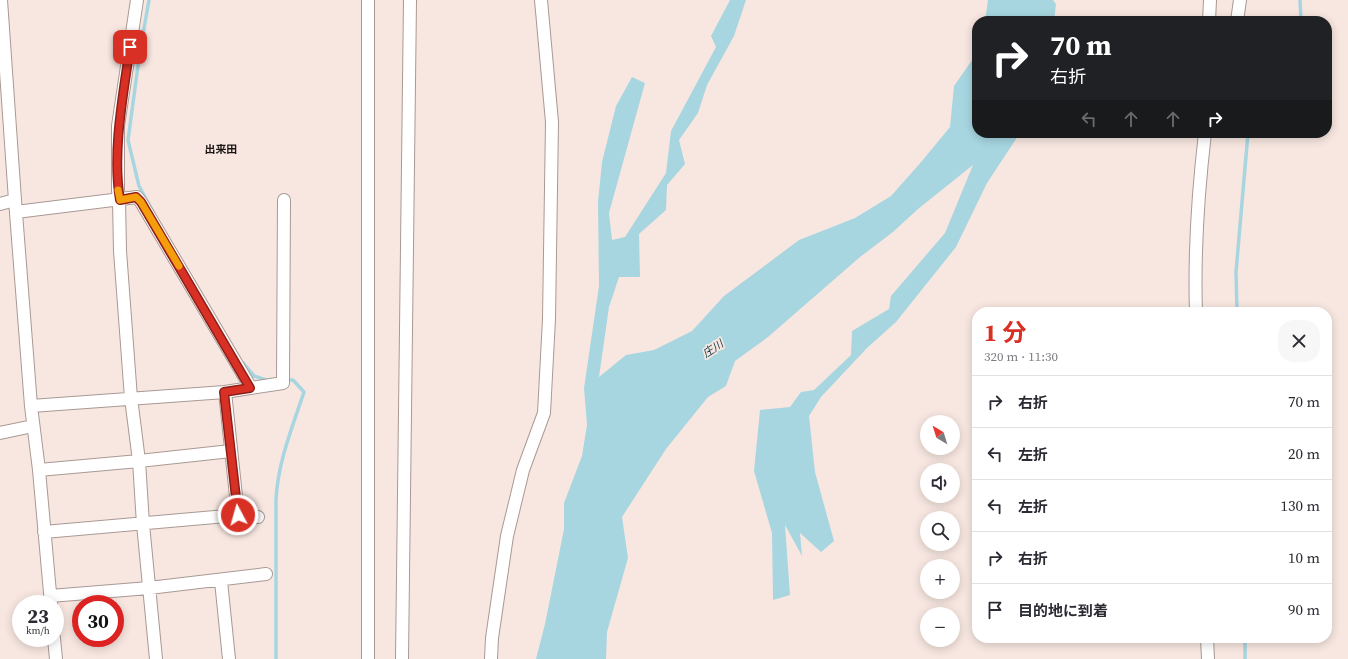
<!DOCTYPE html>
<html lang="ja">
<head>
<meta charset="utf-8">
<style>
	:root { --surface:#fff; --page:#f7f7f7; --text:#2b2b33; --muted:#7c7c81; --line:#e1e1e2; --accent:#d93025 }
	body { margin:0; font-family:"Source Serif 4","Noto Sans JP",serif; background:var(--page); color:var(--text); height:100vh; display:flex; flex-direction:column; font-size:15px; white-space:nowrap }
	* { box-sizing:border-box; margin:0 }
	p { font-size:13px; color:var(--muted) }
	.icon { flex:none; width:22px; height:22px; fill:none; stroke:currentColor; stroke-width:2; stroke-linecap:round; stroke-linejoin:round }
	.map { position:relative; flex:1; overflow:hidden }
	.sheet { position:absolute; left:972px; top:307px; width:360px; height:336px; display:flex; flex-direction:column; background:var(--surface); border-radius:16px; box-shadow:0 2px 10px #0003 }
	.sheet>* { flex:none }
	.hud { position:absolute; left:972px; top:16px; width:360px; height:122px; border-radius:16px; box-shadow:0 2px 10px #0003; background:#202124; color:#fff; overflow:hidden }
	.needle { width:26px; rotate:322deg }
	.tools { position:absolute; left:920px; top:415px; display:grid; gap:8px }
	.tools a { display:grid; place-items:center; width:40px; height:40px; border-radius:50%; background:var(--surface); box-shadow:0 2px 10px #0003; font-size:20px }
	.speed { position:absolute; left:12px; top:595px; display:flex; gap:8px; font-size:20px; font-weight:700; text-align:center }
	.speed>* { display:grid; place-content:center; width:52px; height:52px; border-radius:50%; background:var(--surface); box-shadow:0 2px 10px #0003; line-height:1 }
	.speed small { font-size:10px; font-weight:400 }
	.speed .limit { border:6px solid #d22; background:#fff; color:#111 }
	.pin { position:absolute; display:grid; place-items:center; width:34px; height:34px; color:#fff; margin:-17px; border-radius:8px; box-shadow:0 2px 6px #0006 }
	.me { position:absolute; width:44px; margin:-22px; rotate:354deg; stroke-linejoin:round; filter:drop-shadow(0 0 3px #0008) }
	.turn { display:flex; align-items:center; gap:14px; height:84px; padding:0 12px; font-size:18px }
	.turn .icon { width:52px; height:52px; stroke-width:2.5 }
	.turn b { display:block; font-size:28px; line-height:34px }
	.lanes { display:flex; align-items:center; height:38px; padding:0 12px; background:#0003; justify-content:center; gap:20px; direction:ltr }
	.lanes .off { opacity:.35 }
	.round { display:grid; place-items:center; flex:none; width:42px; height:42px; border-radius:16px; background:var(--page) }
	.overview { display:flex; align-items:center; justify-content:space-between; height:68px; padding:0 12px }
	h1 { font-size:24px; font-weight:700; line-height:30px; color:var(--accent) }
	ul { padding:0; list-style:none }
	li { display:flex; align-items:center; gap:12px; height:52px; padding:0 12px; border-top:1px solid var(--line) }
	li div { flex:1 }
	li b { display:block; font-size:15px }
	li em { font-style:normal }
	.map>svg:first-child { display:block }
	.water { fill:#a7d6e1 }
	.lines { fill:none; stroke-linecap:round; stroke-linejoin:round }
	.stream { stroke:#a7d6e1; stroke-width:3.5 }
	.minor-casing { stroke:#a99994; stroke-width:14 }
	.minor { stroke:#fff; stroke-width:12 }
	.route-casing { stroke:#8d1f18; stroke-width:10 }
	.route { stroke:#d93025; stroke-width:7 }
	.slow { stroke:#f59e0b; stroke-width:7 }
	.labels { text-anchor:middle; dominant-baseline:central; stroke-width:3.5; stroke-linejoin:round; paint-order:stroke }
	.neighbourhood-label { font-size:11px; font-weight:bold; fill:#1a1513; stroke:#f8e7e1 }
	.water-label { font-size:11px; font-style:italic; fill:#19434c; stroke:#f8e7e1 }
</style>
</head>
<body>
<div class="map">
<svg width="1348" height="659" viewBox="0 0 1348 659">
	<rect width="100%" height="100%" fill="#f8e7e1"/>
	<!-- water -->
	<path class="water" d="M730,0H746L734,36L707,85L698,113L679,140L685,164L667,185L666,210L639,234L640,277H619L609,307L599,377L626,355L654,350L692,331L724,296L799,240L855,218L891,196L922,161L950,127L954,86L977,53V133H1020L987,183L956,247L896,322L867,348L821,397L809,416L815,472L834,541L821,552L800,533L802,556L785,525L790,595L773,600L772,533L754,471L760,410L790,407L801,392L814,390L851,355L852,331L889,309L891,296L945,233L973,165L918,209L893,232L860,257L768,337L735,361L726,386L708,397L666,449L622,517L628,558L607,632L606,659H536L545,624L564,529V503L582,456L587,425L584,388L599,286L598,202L602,162L616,106L632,77L645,83L609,213L612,240L625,237L666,173L671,131L716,47L711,36Z
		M988,0H1053L1056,4L1054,21H985Z"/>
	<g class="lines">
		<!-- stream -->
		<path class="stream" d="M149,0L140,51L128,140L139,186L153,212
			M1300,0L1301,21
			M1237,312L1236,272L1248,133
			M243,363L254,376L266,380
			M276,659V499C278,462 292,428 304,392L293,380H286
			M1245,659V638"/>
		<defs>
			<path id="minor" d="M1,0L15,200L31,406L39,470L51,604
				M137,0L118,126V190L119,200L120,251L131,398L139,461L143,524L156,659
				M1209,21L1210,0
				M1237,21L1240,0
				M0,204L15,200
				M16,212L137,197L141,202L251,388
				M1196,312C1194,252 1198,193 1205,133
				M225,392L283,383L284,200
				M31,406L225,392L238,515
				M0,433L33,426
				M39,470L139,461L231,451
				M44,532L238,515L258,517
				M221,581L229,659
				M50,596L149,588L266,574
				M54,638L56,659
				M1207,638L1208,659
				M368,659V0
				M402,659L410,0
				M491,659L492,638L507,536L523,470L544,413L549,319L552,122L541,0"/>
		</defs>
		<!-- minor casing -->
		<use href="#minor" class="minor-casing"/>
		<!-- minor -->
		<use href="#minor" class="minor"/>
	</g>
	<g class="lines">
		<defs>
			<path id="route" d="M130,47C123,96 112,152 120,200L136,197L141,202L250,388L224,392L238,515"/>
		</defs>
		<!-- route casing -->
		<use href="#route" class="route-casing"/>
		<!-- route -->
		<use href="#route" class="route"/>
		<!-- slow -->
		<path class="slow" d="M118,190L120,200L136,197L141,202L179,266"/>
	</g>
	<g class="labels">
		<!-- neighbourhood labels -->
		<g class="neighbourhood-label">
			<text x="221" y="149">出来田</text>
		</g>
		<!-- water labels -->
		<g class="water-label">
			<text transform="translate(713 349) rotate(-34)">庄川</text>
		</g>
	</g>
</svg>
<div class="tools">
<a><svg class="needle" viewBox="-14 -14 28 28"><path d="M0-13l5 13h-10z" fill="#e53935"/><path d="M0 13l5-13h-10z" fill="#7c7c81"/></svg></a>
<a><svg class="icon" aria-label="sound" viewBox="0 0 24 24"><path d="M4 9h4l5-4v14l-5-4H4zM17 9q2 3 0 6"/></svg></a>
<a><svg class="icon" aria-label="search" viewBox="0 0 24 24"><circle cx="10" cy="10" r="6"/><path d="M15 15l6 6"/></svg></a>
<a>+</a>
<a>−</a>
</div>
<div class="speed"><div>23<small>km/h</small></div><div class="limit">30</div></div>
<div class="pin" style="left:130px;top:47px;background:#d93025"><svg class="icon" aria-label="arrive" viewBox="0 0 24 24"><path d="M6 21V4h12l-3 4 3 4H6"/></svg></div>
<svg class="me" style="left:238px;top:515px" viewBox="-20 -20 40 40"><circle r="17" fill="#d93025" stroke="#fff" stroke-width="3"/><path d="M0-11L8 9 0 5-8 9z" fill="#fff"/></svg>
<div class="hud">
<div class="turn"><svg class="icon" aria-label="right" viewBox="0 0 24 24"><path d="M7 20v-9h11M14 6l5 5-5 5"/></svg><div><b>70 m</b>右折</div></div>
<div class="lanes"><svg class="icon off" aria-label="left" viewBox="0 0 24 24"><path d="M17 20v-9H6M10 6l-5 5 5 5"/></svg><svg class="icon off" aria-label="ahead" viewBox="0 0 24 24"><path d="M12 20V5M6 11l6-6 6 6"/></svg><svg class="icon off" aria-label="ahead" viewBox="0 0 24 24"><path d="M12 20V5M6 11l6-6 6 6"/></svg><svg class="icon" aria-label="right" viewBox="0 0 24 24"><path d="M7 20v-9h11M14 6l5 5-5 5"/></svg></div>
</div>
<section class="sheet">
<div class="overview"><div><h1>1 分</h1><p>320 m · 11:30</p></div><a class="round"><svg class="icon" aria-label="close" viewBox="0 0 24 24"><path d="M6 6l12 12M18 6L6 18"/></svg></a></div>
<ul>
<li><svg class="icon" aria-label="right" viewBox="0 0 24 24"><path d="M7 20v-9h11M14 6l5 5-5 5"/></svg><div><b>右折</b></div><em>70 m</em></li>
<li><svg class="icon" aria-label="left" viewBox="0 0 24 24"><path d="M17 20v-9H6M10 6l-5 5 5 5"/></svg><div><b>左折</b></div><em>20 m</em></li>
<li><svg class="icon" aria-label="left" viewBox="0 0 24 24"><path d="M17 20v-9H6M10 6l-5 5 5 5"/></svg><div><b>左折</b></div><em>130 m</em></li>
<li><svg class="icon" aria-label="right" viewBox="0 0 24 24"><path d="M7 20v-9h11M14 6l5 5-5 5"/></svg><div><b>右折</b></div><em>10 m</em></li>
<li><svg class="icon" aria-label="arrive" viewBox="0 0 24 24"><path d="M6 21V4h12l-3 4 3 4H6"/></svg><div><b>目的地に到着</b></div><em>90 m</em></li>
</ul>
</section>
</div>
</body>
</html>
